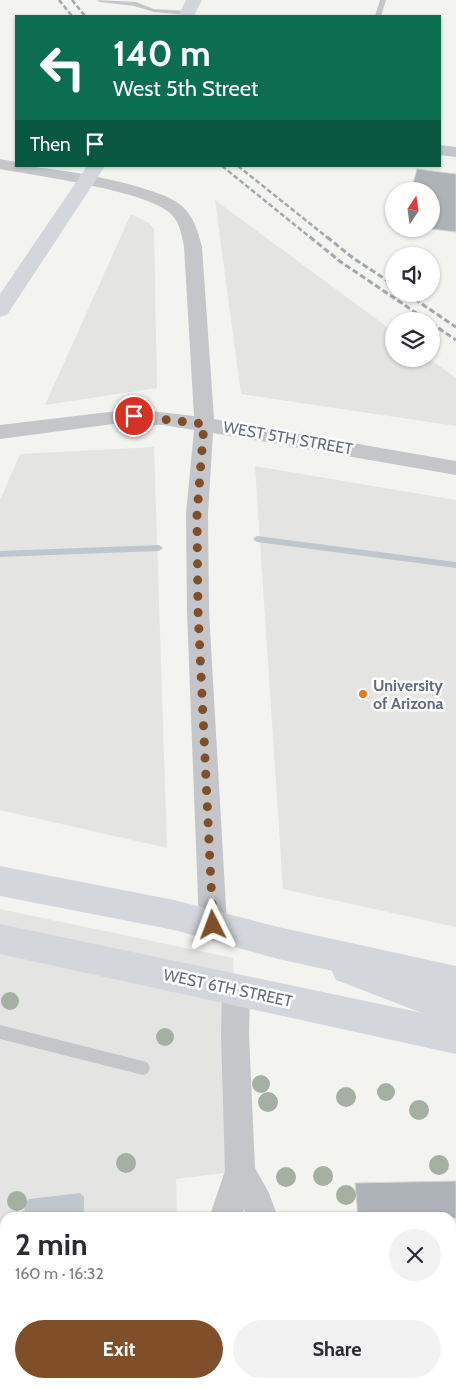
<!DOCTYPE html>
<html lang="en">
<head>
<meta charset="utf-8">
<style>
	:root { --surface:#fff; --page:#f2f2f3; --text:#2b2b33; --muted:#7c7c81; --accent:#7f4f2a }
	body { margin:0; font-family:Cabin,sans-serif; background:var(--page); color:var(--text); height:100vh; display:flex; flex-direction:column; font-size:19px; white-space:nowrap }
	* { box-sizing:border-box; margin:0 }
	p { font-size:16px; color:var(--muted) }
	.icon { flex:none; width:28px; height:28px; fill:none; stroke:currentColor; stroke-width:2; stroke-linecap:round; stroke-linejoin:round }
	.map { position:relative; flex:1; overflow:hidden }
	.details { position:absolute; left:0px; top:1212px; width:456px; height:176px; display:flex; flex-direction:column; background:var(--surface); border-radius:15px 15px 0 0; box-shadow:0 1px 4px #0004 }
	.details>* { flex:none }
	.banner { position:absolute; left:15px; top:15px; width:426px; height:152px; border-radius:0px; box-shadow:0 1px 4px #0004; background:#0b6e4f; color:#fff; overflow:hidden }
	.needle { width:32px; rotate:13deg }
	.fabs { position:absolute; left:385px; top:182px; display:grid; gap:10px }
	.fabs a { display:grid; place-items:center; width:55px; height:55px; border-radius:50%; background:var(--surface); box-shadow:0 1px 4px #0004; font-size:25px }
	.pin { position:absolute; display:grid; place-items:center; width:42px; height:42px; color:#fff; margin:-21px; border:2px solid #fff; border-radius:50%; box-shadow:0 1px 5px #0007 }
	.me { position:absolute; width:55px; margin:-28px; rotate:357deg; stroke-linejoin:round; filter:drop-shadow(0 0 4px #0008) }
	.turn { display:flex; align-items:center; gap:18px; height:105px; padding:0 15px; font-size:22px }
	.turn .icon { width:65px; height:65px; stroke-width:2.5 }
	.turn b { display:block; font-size:35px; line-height:42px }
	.then { display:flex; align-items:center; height:48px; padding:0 15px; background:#0003; gap:10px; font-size:19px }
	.round { display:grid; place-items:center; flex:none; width:52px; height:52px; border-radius:26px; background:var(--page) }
	.headline { display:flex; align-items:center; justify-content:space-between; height:85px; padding:0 15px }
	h1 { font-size:30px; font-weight:700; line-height:38px }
	.primary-button { display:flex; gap:10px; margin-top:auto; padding:10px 15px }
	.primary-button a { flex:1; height:58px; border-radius:30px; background:var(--accent); color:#fff; font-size:20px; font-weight:700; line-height:58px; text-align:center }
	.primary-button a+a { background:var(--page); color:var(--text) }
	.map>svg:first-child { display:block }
	.built { fill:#e4e5e3 }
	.water { fill:#bfc7ce }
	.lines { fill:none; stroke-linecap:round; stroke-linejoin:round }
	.stream { fill:#bfc7ce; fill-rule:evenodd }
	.building { fill:#aeb3ba; stroke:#d5d5d3 }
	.lane { fill:#c4c6ca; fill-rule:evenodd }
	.street { fill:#c4c6ca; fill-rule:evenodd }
	.secondary { fill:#d3d6dc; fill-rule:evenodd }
	.primary { fill:#d3d6dc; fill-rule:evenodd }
	.rail-far1 { stroke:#a3a7ae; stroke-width:2.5; stroke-dasharray:5 2.5; stroke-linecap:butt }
	.rail { stroke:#a3a7ae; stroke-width:3; stroke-dasharray:6 3; stroke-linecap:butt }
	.tree { fill:#a3b0a2 }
	.route { stroke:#7f4f2a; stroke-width:9; stroke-dasharray:0 16.2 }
	.poi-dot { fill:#e67a1e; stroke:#fff; stroke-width:2 }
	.labels { text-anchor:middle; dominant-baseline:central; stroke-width:5; stroke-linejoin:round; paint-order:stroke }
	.street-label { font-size:16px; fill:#626d82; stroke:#fff }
	.poi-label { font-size:16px; font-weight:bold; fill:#626d82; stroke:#fff; text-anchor:start }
</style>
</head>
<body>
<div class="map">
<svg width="456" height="1388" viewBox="0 0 456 1388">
	<rect width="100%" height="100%" fill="#f3f4f0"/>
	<!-- built -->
	<path class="built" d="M215,200L394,332V359H430L456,378V426L241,394Z
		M131,214L149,223L154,229L157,388L45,405Z
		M154,447L167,848L0,810V500L20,454Z
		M255,466L456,500V927L283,889Z
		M0,909L233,958L240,1171L176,1179L177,1217L5,1218V1384H183V1388H0Z"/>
	<!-- water -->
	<path class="water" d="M80,1193L84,1197V1217H25L24,1204L29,1199Z"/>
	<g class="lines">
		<!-- stream -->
		<path class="stream" d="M257,536L456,562V568L257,542L253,539Z
			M159,545L163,548L159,551L0,557V551Z"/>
	</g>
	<!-- building -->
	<path class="building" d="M417,169L456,174V232L431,229V191H411Z
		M456,1181V1218H358L355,1183Z"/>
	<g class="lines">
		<!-- lane -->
		<path class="lane" d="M97,0L136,2L154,9L187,11L190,13L187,15L154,12L134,6L100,2Z
			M380,0H386L381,16H375Z
			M0,1025L143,1061L148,1063L150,1068L148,1073L143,1075L0,1039Z"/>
		<!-- street -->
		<path class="street" d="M440,145L456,147V157L440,155Z
			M0,159L16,162V166C49,166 160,185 182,206C194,217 198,232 202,247L214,419L456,461V475L213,433L208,514L209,611L227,925L223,934L213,938L203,934L199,925L187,611L186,514L194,430L163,425L113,424L0,439V425L134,409L194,416L184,247C182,236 180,223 172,215C151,191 36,176 0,169Z
			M236,976L246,980L250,990L249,1035L255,1168L269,1193L278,1218H246L244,1209L241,1218H209L225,1171L221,1035L222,990L226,980Z
			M207,1384H241V1388H207Z
			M261,1384H295V1388H261Z"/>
		<!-- secondary -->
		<path class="secondary" d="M186,0H202L194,16H178Z
			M87,166H105L7,315L0,317V294Z
			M347,953L456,994V1026L336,980L331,969L336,958Z"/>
		<!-- primary -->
		<path class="primary" d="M0,866L174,900L278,927L456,966V998L278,959L174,930L0,896Z
			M0,924L456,1020V1054L0,954Z"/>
		<!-- rail-far1 -->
		<path class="rail-far1" d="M59,0L72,16
			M72,0L85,16
			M222,166L311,238
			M238,166L328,238"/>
		<!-- rail -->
		<path class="rail" d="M310,237L341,262L428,321
			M327,237L353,258L394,285
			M407,294L456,327
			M431,323L456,340"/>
	</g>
	<!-- trees -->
	<g class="tree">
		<circle cx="10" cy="1001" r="9"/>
		<circle cx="165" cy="1037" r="9"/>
		<circle cx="261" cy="1084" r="9"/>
		<circle cx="386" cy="1092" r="9"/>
		<circle cx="346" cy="1097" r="10"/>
		<circle cx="268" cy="1102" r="10"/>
		<circle cx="419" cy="1110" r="10"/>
		<circle cx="126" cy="1163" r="10"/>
		<circle cx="439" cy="1165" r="10"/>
		<circle cx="323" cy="1176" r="10"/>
		<circle cx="286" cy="1177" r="10"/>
		<circle cx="346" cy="1195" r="10"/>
		<circle cx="17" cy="1201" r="10"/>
	</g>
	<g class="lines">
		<!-- route -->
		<path class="route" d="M134,416L204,424L197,514L198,611L213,925"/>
	</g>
	<!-- markers -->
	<circle class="poi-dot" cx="363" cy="694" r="5"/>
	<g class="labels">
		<!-- street labels -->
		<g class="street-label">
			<text transform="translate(288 438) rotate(10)">WEST 5TH STREET</text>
			<text transform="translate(228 988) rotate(12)">WEST 6TH STREET</text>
		</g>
		<!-- poi labels -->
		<g class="poi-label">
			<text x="373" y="685">University<tspan x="373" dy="18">of Arizona</tspan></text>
		</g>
	</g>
</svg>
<div class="fabs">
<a><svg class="needle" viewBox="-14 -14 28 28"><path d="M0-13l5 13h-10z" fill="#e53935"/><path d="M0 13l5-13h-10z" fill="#7c7c81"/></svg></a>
<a><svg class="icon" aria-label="sound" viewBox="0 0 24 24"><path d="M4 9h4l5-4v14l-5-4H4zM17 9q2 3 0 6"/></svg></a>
<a><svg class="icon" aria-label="layers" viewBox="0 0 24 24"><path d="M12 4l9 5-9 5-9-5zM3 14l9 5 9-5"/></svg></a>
</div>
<div class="pin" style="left:134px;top:416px;background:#d93025"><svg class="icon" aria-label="arrive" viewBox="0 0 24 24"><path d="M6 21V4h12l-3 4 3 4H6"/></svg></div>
<svg class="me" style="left:213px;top:925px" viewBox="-20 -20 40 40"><path d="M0-17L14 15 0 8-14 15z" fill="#7f4f2a" stroke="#fff" stroke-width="4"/></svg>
<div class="banner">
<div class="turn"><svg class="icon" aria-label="left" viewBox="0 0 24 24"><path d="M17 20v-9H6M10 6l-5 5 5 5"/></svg><div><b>140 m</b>West 5th Street</div></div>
<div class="then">Then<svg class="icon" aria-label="arrive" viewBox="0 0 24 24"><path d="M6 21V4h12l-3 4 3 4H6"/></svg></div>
</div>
<section class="details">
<div class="headline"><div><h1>2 min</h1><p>160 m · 16:32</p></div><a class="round"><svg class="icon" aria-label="close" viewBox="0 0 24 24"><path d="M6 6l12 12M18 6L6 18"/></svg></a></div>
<div class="primary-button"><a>Exit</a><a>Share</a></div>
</section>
</div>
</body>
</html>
